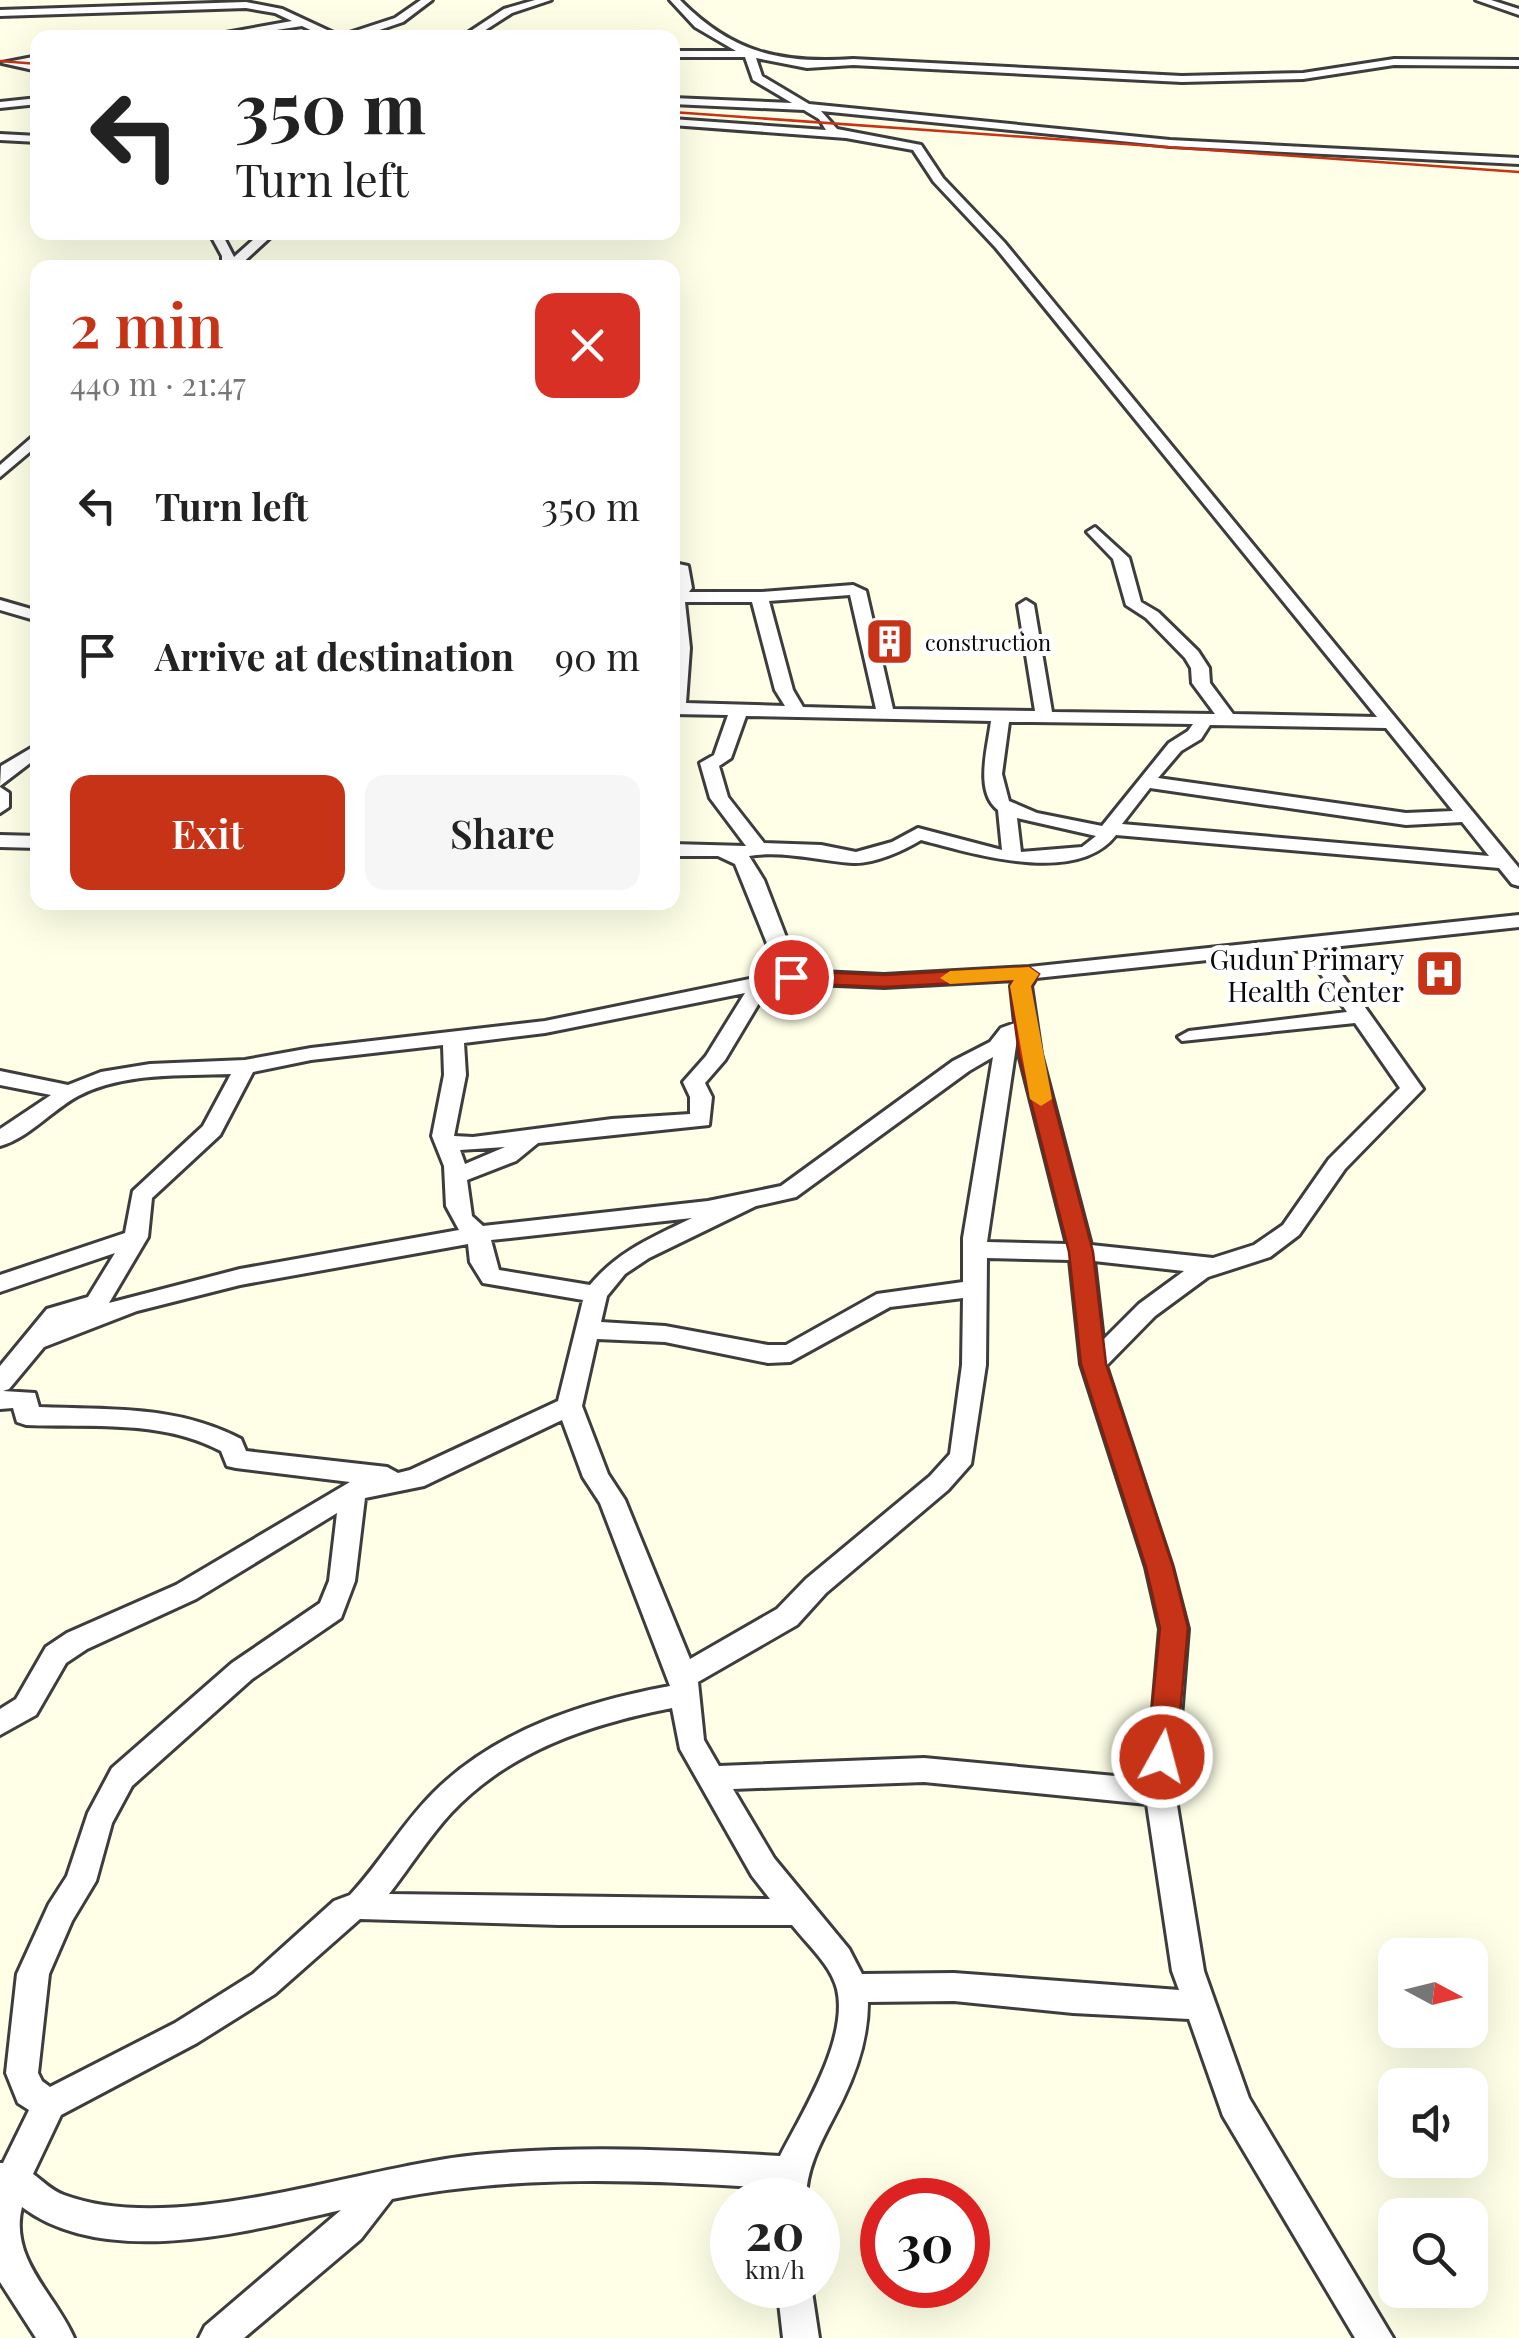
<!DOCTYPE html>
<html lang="en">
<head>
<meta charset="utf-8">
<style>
	:root { --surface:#fff; --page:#f6f6f6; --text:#222; --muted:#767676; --accent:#c63316 }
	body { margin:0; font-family:"Playfair Display",serif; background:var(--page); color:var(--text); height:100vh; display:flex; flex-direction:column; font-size:38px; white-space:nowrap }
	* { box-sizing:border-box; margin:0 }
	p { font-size:32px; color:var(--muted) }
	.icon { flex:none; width:55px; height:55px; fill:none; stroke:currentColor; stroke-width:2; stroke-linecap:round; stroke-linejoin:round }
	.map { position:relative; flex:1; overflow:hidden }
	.side { position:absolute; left:30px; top:260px; width:650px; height:650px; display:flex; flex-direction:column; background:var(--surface); border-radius:20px; box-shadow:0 10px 40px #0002 }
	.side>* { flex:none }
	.hud { position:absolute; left:30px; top:30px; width:650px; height:210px; border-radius:20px; box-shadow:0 10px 40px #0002; background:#fff; color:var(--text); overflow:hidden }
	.needle { width:65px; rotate:97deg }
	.tools { position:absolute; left:1378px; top:1938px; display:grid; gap:20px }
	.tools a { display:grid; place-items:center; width:110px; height:110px; border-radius:20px; background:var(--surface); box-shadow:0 10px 40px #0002; font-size:50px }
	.speed { position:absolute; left:710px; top:2178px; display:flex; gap:20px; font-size:50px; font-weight:700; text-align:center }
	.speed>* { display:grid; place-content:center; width:130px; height:130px; border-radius:50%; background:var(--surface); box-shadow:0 10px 40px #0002; line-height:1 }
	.speed small { font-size:25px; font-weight:400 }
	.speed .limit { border:15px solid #d22; background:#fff; color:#111 }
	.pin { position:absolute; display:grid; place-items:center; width:85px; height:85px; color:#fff; margin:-42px; border:5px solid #fff; border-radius:50%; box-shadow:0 2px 10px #0007 }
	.me { position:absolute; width:110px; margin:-55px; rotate:7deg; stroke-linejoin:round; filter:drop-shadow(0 0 8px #0008) }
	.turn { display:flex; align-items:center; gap:35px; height:210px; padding:0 40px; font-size:45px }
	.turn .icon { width:130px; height:130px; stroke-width:2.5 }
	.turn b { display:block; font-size:70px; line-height:85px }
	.round { display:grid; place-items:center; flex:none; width:105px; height:105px; border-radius:20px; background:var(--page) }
	.summary { display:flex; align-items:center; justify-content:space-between; height:170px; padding:0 40px }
	h1 { font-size:60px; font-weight:600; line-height:75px; color:var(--accent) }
	.primary-button { display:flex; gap:20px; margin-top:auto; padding:20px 40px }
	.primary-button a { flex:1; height:115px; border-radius:20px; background:var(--accent); color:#fff; font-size:40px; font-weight:600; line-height:115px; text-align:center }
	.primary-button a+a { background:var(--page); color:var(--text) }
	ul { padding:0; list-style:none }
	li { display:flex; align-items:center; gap:30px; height:150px; padding:0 40px }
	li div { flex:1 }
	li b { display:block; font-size:38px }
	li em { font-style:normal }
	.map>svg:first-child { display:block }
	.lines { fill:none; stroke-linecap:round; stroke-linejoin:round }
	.street-casing { stroke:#3d3d3d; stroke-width:6 }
	.street { fill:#fff; fill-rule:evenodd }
	.rail { stroke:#c63316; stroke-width:2.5 }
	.route { fill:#c63316; stroke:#81210e; stroke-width:2.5 }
	.slow { fill:#f59e0b }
	.labels { text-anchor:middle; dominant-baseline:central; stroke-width:10; stroke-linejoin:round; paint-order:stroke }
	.far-poi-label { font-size:22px; fill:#0a0a0a; stroke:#fff; text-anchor:start }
	.poi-label { font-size:28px; fill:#0a0a0a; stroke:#fff; text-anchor:end }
</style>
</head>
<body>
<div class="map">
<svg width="1519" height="2338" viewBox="0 0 1519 2338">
	<rect width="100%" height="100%" fill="#feffe6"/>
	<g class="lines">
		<defs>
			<path id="street" d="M421,0H432L403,22L356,38H327L302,26L226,38H198L292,21L275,13L246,8L0,16V10L246,2L282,9L340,36L395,18Z
				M535,0H551L512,13L473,38H460L504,9Z
				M670,0H680C732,53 781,64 853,59L1182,76L1303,73L1394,59L1519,60V66L1394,65L1303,79L1182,82L853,65L807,68L756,58L762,76L809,104L1170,140L1519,158V164L1170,146L821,111L837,129L921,145L943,178L1004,242L1519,868V886L1512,884L1499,868L1116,835C1077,886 974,854 921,840C903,851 874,864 853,863C819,861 784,850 749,856L764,880L799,971L884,975L1029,967L1519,915V927L1323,948L1423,1089L1345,1169L1299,1235L1270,1257L1208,1277L1155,1316L1106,1366L1172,1567L1188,1629L1175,1793L1204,1971L1249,2098L1393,2338H1355L1223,2116L1189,2019L1073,2013L954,2001L868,2002C868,2036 858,2068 843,2099C827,2132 806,2163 806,2200H772V2188C646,2180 516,2174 392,2199L361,2239L244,2338H199L205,2326L341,2210C249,2231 106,2270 22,2207C9,2259 55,2294 74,2338H36L0,2282V2163H3L29,2110L18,2103L6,2073L17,1974L49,1904L67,1876L88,1813L112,1768L232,1663L320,1603L329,1581L337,1513L196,1599L87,1649L66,1663L36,1715L0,1735V1709L16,1699L46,1647L67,1633L176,1585L350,1482L236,1468L227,1466L221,1451C160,1419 93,1428 26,1425L17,1422L13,1408L0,1409V1366L47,1309L88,1297L115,1253L0,1292V1275L125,1233L133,1191L203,1126L231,1074C181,1076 124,1072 78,1096C52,1110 29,1138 0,1146V1129L51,1095L0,1085V1071L68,1085L101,1072L150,1064L245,1060L311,1048L545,1021L779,973L735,864L718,856H672V844L746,846L710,798L700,763L714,755L728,715L672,714L674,563L688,566L692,588L689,592H761L853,585L866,591L893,709L1035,711L1018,605L1026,600L1034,605L1052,712L1215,714L1192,683L1191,668L1185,658L1146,618L1126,605L1113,559L1087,532L1095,527L1129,558L1141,602L1158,612L1198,651L1209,668L1210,683L1233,714L1377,717L996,248L934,182L913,150L846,138L672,125V119L826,130L819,119L804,110L672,104V98L792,103L753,80L745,57H672V51H736L695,27ZM850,595L876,709L803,707L793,690L769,601ZM685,602H752L775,690L785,706L686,703L690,648ZM746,716L991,721C988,747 974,792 998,810L1002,850L918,828L892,842L856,852L821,845L764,843L728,797L719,766L731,758ZM1009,722H1032L1193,724L1188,731L1169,743L1102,826L1037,813L1009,801L1002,774ZM1210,725L1386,728L1453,811L1406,813L1158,778L1181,751L1201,739ZM1150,788L1406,825L1462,822L1489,856L1122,824ZM1017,818L1096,836L1082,847L1021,852ZM1304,950L1347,1012L1189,1031L1178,1037L1182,1041L1355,1023L1400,1088L1329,1159L1283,1225L1254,1245L1213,1258L1091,1245L1041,1054L1031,986L1036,978ZM1015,980L1011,986L1015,1023L1001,1028L990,1042L953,1061L781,1186L708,1201L483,1226L472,1216L467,1180L516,1161L538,1143L709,1125L712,1097L705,1083L725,1060L768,988L791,983L884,987ZM745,993L706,1056L683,1082L690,1097V1114L612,1119L473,1137L454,1136L466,1075L464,1043L545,1033ZM1017,1039L1019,1054L1067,1244L987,1242ZM443,1045L444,1075L432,1136L444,1166L446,1206L459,1230L240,1269L109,1303L148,1237L152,1198L220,1135L253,1072L311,1060ZM993,1057L963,1238V1282L877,1294L786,1345H768L665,1326L601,1322L607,1296L625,1274L649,1258L756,1206L796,1197L969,1071ZM505,1147L465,1164L460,1150ZM692,1218C653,1237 618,1251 590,1285L499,1270L491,1240ZM468,1244L470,1262L483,1283L583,1300L558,1401L410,1470L398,1473L387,1467L246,1451L241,1439C176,1405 110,1410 39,1407L35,1393L3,1391L9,1389L44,1347L137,1311L240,1285ZM987,1258L1070,1260L1081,1364L1146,1567L1160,1629L1147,1779L924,1758L719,1766L704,1740L698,1682L797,1625L826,1593L948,1490L971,1464L986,1365ZM1094,1261L1184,1271L1139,1304L1103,1340ZM963,1298L962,1365L950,1454L930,1476L806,1579L777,1609L690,1659L625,1500L608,1474L582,1406L597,1339L665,1342L768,1363L790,1362L890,1307ZM562,1420L583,1477L600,1503L670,1686C584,1702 496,1730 433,1793C402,1824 380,1863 350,1895L334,1901L253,1974L175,2023L50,2087L42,2081L38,2073L49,1974L72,1921L96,1881L112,1823L132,1786L252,1679L341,1618L355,1581L365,1498L424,1486ZM672,1708L680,1749L752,1876L770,1899L389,1894C410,1867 428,1838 451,1813C509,1751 590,1724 672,1708ZM924,1782L1147,1804L1172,1971L1179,1990L954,1973L862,1974L849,1949L774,1858L733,1789ZM360,1919L559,1925H792C807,1944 831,1965 837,1989C849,2039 802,2113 780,2156C679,2150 577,2145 476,2155C356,2167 177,2237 64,2195C52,2191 43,2181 33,2174L61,2115L197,2043L275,1994Z
				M1476,0H1491L1519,9V15Z
				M38,56V62L29,63L38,65V71L2,63Z
				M38,98V104L0,108V102Z
				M0,134L38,136V142L0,140Z
				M209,232H221L234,257L262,232H276L237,268H222V256Z
				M38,432V445L0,477V465Z
				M0,600L38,611V621L0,610Z
				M38,744V757L0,786L1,766Z
				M0,787L9,793V807L0,813Z
				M0,835L38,836V848L0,847Z
				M777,2285H811L819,2338H783Z"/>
		</defs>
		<!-- street casing -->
		<use href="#street" class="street-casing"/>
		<!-- street -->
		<use href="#street" class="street"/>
		<!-- rail -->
		<path class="rail" d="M0,61L38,64
			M672,112L1519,172"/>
	</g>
	<!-- route -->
	<path class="route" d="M1029,967L1039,974L1031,986L1041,1054L1093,1252L1106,1364L1173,1567L1188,1628L1176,1757L1172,1765L1162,1769L1151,1765L1147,1757L1160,1628L1146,1567L1081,1364L1069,1252L1019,1054L1010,986L1014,980L884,987L791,983L781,977L791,971L884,975Z"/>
	<!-- slow -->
	<path class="slow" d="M1029,967L1039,974L1031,986L1052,1099L1041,1106L1030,1099L1010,986L1014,980L950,984L940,978L950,971Z"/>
	<!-- icons -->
	<defs>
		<symbol id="building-square" viewBox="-11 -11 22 22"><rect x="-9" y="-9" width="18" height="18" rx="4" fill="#c63316" stroke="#fff"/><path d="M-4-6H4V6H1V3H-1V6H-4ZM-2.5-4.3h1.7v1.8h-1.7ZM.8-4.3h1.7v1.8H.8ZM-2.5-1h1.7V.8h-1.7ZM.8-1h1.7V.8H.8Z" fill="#fff"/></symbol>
		<symbol id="hospital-square" viewBox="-11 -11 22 22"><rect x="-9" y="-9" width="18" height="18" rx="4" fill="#c63316" stroke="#fff"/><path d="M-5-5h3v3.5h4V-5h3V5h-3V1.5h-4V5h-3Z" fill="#fff"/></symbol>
	</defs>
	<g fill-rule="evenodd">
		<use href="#building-square" x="862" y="614" width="55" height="55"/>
		<use href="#hospital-square" x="1412" y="946" width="55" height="55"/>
	</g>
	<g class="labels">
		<!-- far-poi labels -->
		<g class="far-poi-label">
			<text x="925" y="642">construction</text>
		</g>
		<!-- poi labels -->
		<g class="poi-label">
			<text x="1404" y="958">Gudun Primary<tspan x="1404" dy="32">Health Center</tspan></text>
		</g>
	</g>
</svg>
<div class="tools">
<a><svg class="needle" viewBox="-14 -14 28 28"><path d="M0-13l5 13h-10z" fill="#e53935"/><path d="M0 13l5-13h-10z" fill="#767676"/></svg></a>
<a><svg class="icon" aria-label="sound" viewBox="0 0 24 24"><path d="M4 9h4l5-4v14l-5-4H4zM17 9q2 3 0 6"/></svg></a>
<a><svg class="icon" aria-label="search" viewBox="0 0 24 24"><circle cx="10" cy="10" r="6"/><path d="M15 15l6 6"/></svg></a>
</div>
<div class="speed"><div>20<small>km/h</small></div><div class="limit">30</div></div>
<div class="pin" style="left:791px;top:977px;background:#d93025"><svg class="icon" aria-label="arrive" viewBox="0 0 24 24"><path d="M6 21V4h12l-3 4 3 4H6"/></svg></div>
<svg class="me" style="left:1162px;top:1757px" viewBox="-20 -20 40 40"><circle r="17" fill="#c63316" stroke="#fff" stroke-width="3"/><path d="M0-11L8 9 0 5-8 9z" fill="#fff"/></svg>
<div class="hud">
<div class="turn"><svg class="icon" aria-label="left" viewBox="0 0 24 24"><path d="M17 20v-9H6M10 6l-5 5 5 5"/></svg><div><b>350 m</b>Turn left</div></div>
</div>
<section class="side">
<div class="summary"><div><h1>2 min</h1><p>440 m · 21:47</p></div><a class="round" style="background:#d93025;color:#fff"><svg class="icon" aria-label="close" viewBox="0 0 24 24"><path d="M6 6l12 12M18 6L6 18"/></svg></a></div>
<ul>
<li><svg class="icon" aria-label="left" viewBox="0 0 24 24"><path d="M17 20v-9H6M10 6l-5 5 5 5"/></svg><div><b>Turn left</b></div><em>350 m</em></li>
<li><svg class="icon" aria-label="arrive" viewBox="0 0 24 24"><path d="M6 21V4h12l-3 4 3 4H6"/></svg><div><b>Arrive at destination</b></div><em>90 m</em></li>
</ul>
<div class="primary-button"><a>Exit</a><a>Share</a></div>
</section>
</div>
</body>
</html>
